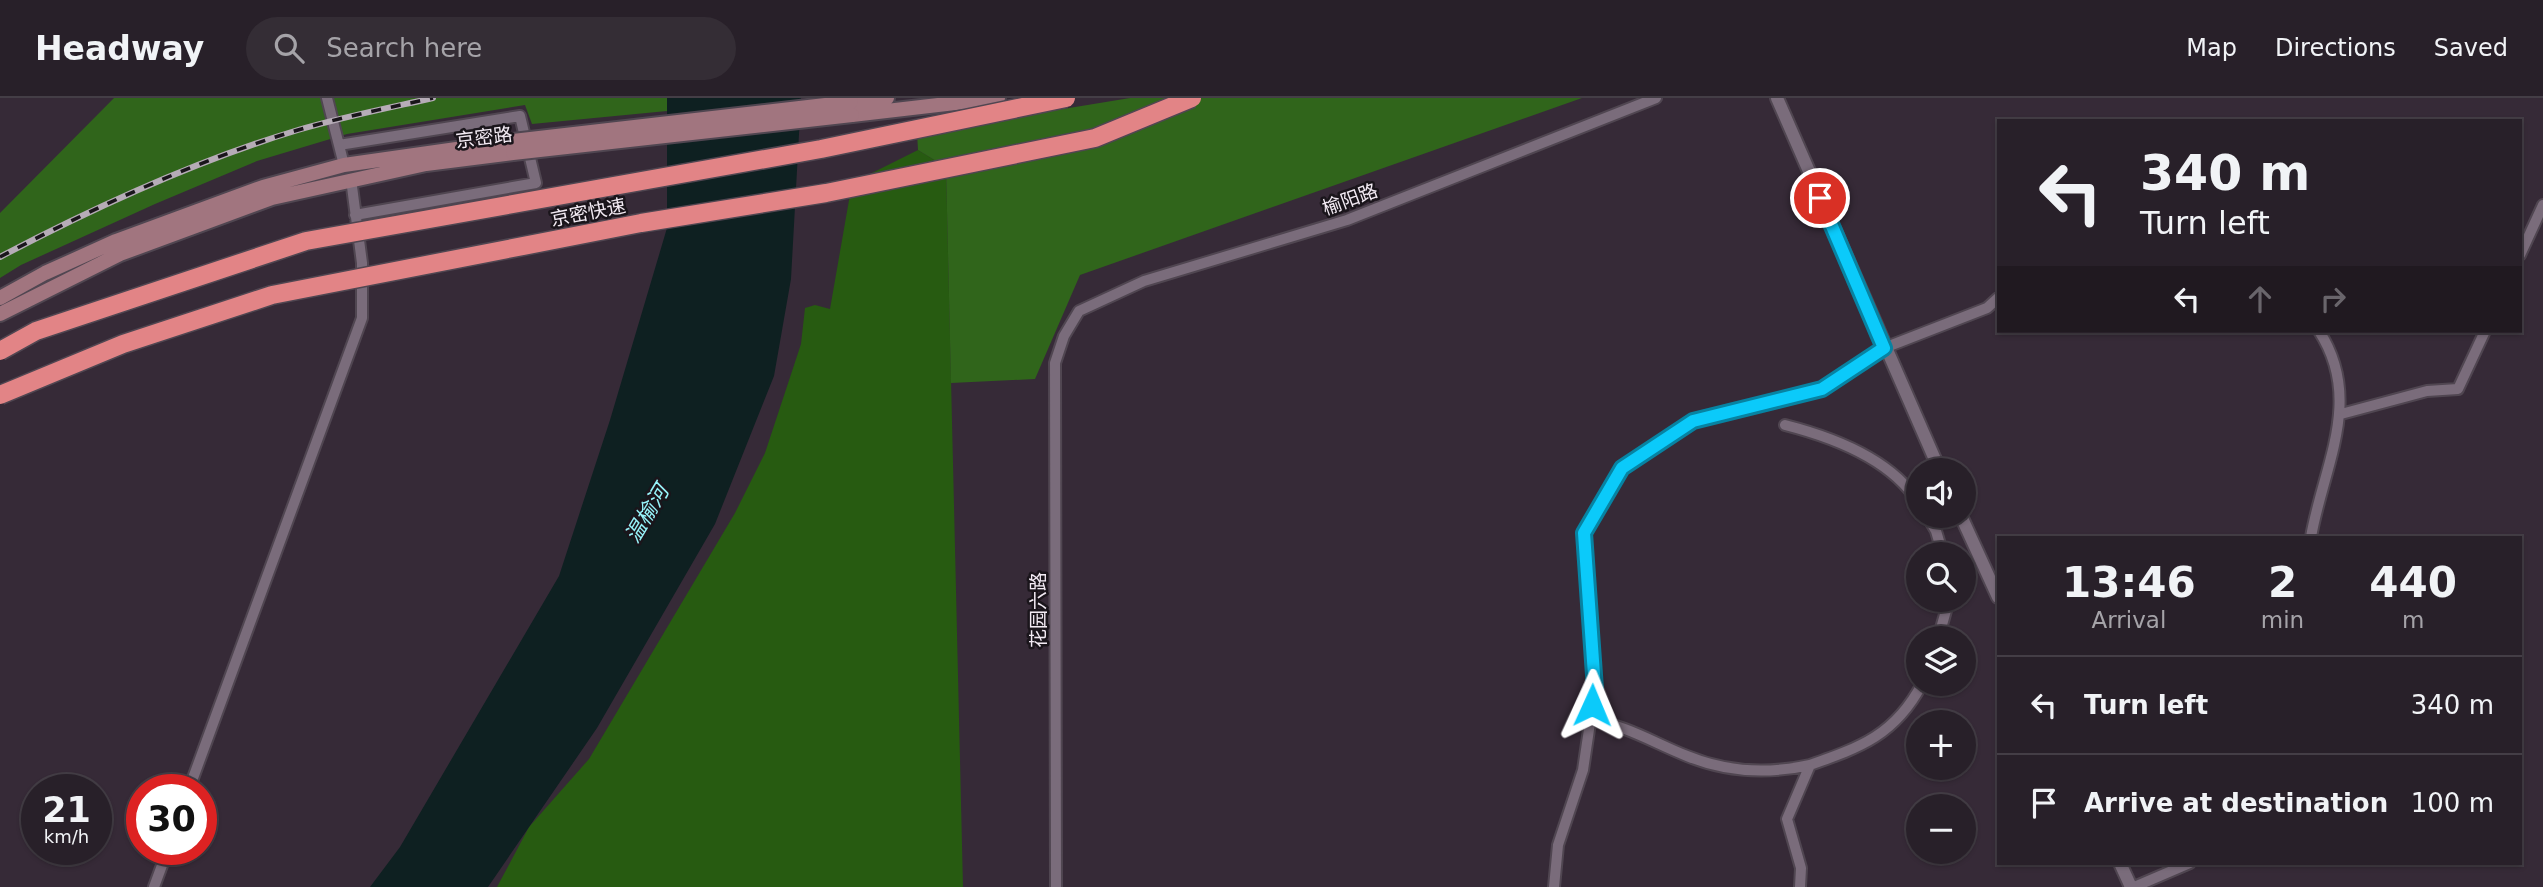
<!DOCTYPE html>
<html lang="en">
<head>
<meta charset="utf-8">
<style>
	:root { --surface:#282029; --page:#342d35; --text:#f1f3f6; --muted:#a5a3a8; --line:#443e46 }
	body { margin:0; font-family:"DejaVu Sans","Noto Sans SC",sans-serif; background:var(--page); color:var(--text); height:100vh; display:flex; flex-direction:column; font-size:26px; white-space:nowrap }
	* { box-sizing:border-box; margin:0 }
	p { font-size:23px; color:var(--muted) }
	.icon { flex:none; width:38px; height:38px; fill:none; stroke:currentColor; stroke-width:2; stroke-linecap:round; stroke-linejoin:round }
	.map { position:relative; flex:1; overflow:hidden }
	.sheet { position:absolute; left:1997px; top:438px; width:525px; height:329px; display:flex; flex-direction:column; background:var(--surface); border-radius:0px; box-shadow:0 2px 5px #0004,0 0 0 2px var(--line) }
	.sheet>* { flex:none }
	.top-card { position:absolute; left:1997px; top:21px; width:525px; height:214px; border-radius:0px; box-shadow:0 2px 5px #0004,0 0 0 2px var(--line); background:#282029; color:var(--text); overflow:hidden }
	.buttons { position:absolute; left:1906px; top:360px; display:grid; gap:14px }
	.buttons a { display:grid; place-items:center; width:70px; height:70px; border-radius:50%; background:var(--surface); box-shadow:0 2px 5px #0004,0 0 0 2px var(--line); font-size:35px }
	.speed { position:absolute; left:21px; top:676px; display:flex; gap:14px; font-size:35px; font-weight:700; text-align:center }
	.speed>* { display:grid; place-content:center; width:91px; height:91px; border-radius:50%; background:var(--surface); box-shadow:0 2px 5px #0004,0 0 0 2px var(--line); line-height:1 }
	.speed small { font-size:18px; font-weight:400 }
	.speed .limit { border:10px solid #d22; background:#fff; color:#111 }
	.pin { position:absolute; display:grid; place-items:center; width:60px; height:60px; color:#fff; margin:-30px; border:4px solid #fff; border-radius:50%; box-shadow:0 2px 7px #0007 }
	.me { position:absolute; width:77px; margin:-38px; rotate:1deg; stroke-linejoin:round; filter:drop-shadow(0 0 5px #0008) }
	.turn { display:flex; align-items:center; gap:24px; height:147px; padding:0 28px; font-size:32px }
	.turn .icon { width:91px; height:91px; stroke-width:2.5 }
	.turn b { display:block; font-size:49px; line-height:60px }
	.lanes { display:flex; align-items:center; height:66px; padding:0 28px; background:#0003; justify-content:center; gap:35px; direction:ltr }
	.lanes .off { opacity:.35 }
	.eta { display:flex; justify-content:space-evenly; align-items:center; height:119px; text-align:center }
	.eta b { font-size:42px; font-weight:800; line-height:49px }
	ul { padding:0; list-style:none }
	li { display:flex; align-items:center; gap:21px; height:98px; padding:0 28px; border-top:2px solid var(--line) }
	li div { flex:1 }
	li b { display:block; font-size:26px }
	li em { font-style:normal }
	header { display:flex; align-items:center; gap:42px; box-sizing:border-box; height:98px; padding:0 35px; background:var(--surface); border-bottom:2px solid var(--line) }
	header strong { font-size:33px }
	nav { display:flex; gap:38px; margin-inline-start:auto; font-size:24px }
	.search { width:490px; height:63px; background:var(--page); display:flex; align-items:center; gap:18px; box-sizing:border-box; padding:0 24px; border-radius:38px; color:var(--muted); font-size:26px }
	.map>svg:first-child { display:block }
	.green { fill:#275b11 }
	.forest { fill:#30651b }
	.water { fill:#0e2021 }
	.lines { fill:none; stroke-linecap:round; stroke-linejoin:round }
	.minor-casing { stroke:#504651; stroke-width:14 }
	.tertiary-casing { stroke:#504651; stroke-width:16 }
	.secondary-casing { stroke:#504651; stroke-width:18 }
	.minor { stroke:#7a6c7b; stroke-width:10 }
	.tertiary { stroke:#7a6c7b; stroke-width:12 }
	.secondary { stroke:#a1757f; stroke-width:14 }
	.rail-casing { stroke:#b6acb7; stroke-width:6 }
	.rail { stroke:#1a151b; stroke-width:3.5; stroke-dasharray:10; stroke-linecap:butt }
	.secondary-bridge-casing { stroke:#504651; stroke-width:18; stroke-linecap:butt }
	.trunk-bridge-casing { stroke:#504651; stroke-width:21; stroke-linecap:butt }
	.secondary-bridge { stroke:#a1757f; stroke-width:14 }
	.trunk-bridge { stroke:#e28486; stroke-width:18 }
	.route-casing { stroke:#0783a2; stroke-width:18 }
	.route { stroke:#0bcafa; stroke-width:12 }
	.labels { text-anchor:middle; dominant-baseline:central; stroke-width:5; stroke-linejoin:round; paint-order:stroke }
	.street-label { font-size:19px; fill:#f3ebf4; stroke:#1a151b }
	.water-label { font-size:21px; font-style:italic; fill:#97f4fa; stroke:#1a151b }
</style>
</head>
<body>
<header>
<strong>Headway</strong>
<div class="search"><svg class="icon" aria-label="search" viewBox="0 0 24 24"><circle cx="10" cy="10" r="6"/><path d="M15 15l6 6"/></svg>Search here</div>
<nav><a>Map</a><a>Directions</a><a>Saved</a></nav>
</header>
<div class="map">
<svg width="2543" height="789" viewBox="0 0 2543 789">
	<rect width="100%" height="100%" fill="#362a37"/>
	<!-- green -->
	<path class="green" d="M918,52L946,69L963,789H497L529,729L589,661L735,415L765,355L801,246L805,210L815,207L830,211L852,85Z"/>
	<!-- forest -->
	<path class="forest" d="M114,0H667V13L532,26L525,7L347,36L257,63L155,106L21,167L0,180V115Z
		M1130,0H1582L1080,177L1035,281L951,285L946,69L918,52L917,35Z"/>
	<!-- water -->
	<path class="water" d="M667,0H801L791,181L774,278L715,426L597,630L488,789H370L400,749L559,478L610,322L667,130Z"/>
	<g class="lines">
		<defs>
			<path id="minor" d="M327,0L344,67
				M339,47L520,18L536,85L355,117
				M2520,157L2543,107
				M2341,316L2427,293L2458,291L2485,233
				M1785,327C1832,339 1891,361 1918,404
				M1927,418L1936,433L1943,457
				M2311,439C2323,369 2364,302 2319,233
				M1938,541L1949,502
				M1590,622C1626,627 1654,645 1687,658C1726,674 1769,676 1810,667
				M189,691L362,220V165L351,81
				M154,789L168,751
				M1056,789L1055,265L1064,238L1079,213L1144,183L1347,122L1656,0
				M1554,789L1558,747L1583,672L1595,591L1584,435L1622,370L1693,323L1822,291L1884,250L1987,210L1998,200
				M1800,789L1801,770L1787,721L1810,667C1861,649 1895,637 1922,586
				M2134,789L2190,765"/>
			<path id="tertiary" d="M1777,0L1940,373
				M1961,418L1998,499
				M2120,765L2131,789"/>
			<path id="secondary" d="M851,4L887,0
				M852,17L998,0
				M0,200L45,175L116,143L263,89L344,67L513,43
				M0,216L120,156L272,100L426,66L513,55"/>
		</defs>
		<!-- minor casing -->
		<use href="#minor" class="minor-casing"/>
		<!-- tertiary casing -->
		<use href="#tertiary" class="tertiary-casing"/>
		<!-- secondary casing -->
		<use href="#secondary" class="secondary-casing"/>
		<!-- minor -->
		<use href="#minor" class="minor"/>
		<!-- tertiary -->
		<use href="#tertiary" class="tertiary"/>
		<!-- secondary -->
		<use href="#secondary" class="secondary"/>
		<defs>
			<path id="rail" d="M0,159C95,109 195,63 298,32C342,19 388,10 433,0"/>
		</defs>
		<!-- rail casing -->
		<use href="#rail" class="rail-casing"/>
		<!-- rail -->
		<use href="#rail" class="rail"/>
		<defs>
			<path id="secondary-bridge" d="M513,43L851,4
				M513,55L852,17"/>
			<path id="trunk-bridge" d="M0,253L36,233L306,143L821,51L1066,0
				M0,297L123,246L272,197L641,125L826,95L1095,40L1192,0"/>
		</defs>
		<!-- secondary-bridge casing -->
		<use href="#secondary-bridge" class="secondary-bridge-casing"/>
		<!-- trunk-bridge casing -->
		<use href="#trunk-bridge" class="trunk-bridge-casing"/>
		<!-- secondary-bridge -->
		<use href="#secondary-bridge" class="secondary-bridge"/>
		<!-- trunk-bridge -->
		<use href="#trunk-bridge" class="trunk-bridge"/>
	</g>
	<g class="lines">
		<defs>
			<path id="route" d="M1592,607L1595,591L1584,435L1622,370L1693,323L1822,291L1884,250L1820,100"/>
		</defs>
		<!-- route casing -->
		<use href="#route" class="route-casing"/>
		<!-- route -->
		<use href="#route" class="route"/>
	</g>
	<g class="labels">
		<!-- street labels -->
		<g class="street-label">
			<text transform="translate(484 39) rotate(-7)">京密路</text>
			<text transform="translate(1350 101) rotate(-20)">榆阳路</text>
			<text transform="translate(588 114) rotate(-11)">京密快速</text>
			<text transform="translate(1038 512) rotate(-90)">花园六路</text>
		</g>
		<!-- water labels -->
		<g class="water-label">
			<text transform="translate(647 416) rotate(-59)">温榆河</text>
		</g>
	</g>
</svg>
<div class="buttons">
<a><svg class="icon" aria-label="sound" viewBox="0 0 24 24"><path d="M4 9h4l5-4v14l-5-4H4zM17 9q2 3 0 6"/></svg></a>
<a><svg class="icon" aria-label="search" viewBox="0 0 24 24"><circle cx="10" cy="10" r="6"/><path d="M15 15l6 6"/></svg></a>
<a><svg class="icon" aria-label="layers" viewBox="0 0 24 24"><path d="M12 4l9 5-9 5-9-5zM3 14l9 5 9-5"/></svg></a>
<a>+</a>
<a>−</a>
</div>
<div class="speed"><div>21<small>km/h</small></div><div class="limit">30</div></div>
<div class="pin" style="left:1820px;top:100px;background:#d93025"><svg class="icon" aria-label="arrive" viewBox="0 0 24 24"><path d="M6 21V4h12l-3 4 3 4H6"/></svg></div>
<svg class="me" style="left:1592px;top:607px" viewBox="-20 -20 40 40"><path d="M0-17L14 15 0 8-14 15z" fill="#0bcafa" stroke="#fff" stroke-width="4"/></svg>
<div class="top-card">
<div class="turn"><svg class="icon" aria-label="left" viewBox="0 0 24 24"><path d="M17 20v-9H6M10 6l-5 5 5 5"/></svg><div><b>340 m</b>Turn left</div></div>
<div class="lanes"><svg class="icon" aria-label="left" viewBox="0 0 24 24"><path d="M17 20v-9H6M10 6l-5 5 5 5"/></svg><svg class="icon off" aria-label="ahead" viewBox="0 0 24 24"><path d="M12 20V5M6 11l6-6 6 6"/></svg><svg class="icon off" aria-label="right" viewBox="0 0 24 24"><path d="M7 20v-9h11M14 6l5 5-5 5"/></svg></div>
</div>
<section class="sheet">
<div class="eta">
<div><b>13:46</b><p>Arrival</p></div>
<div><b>2</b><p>min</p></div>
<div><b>440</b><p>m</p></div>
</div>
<ul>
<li><svg class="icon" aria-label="left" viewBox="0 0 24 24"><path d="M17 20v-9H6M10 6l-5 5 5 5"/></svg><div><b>Turn left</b></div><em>340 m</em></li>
<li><svg class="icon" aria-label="arrive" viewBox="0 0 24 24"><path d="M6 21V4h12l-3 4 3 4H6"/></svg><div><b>Arrive at destination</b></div><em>100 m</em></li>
</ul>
</section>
</div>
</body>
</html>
